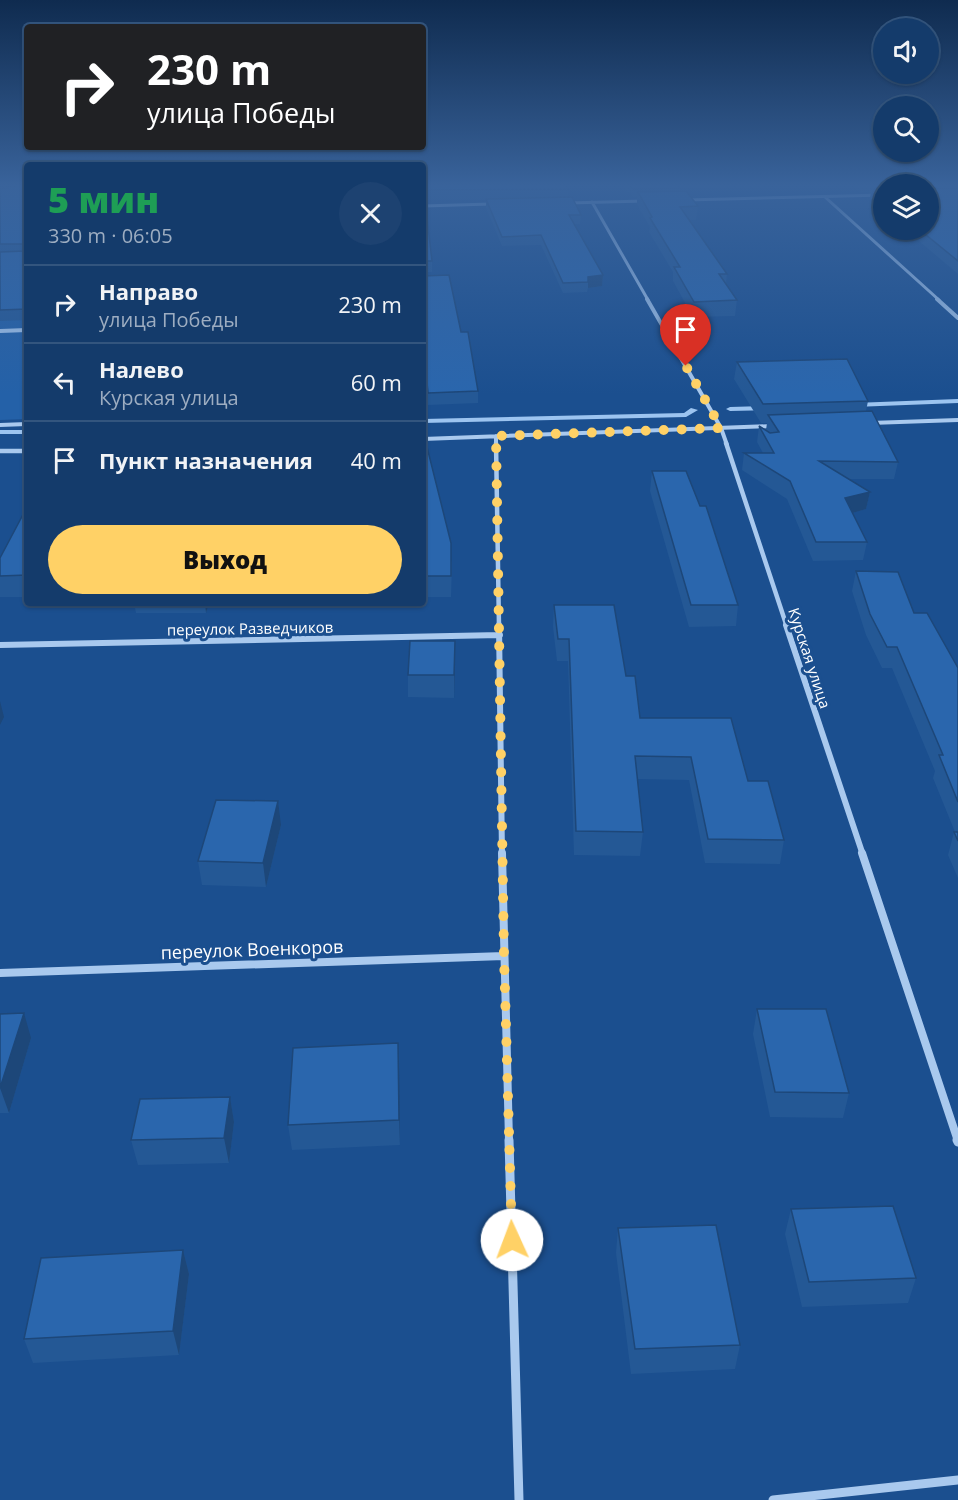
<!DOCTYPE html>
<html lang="ru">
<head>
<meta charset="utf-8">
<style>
	:root { --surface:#143b6b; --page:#1d4271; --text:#f1f3f6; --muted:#9dadc1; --line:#33557e; --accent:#ffd166 }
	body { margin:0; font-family:"Open Sans",sans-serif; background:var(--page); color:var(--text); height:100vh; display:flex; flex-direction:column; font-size:22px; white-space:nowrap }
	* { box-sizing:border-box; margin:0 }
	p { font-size:20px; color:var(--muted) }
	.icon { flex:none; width:33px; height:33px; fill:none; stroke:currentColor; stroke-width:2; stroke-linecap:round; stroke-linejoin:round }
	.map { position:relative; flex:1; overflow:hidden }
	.details { position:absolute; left:24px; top:162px; width:402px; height:444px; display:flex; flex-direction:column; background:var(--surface); border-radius:6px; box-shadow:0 2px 4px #0004,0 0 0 2px var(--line) }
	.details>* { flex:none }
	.banner { position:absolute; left:24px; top:24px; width:402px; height:126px; border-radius:6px; box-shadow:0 2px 4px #0004,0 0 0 2px var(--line); background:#202124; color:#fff; overflow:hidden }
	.buttons { position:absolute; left:873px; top:18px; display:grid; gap:12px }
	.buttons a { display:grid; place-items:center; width:66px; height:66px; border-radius:50%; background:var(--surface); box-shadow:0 2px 4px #0004,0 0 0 2px var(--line); font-size:30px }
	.pin { position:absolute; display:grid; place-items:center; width:51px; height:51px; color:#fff; margin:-62px -26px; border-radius:50% 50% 50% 0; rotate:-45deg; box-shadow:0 0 6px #0007 }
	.pin .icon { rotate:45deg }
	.me { position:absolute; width:66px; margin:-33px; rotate:358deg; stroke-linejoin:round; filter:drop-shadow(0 0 4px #0008) }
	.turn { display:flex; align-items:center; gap:21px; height:126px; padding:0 24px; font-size:27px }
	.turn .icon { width:78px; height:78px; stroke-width:2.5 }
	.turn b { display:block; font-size:42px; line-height:51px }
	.round { display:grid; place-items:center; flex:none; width:63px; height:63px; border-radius:32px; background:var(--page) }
	.summary { display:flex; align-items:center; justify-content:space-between; height:102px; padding:0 24px }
	h1 { font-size:36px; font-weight:800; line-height:45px; color:#1e9e55 }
	.button { display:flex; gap:12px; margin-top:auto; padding:12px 24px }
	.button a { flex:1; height:69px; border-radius:36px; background:var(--accent); color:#111; font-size:24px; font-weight:800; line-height:69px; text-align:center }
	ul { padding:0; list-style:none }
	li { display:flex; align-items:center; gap:18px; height:78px; padding:0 24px; border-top:2px solid var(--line) }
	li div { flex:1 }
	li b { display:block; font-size:22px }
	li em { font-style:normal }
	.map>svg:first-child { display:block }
	.green { fill:#2461a8 }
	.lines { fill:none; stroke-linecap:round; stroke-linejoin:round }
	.stream { fill:#9cc4f0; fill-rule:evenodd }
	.minor-far5 { stroke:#a9c9ee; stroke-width:3 }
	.minor-far4 { stroke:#a9c9ee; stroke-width:4 }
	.minor-far3 { stroke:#a9c9ee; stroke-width:4.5 }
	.minor-far2 { stroke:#a9c9ee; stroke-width:6 }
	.minor-far1 { stroke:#a9c9ee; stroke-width:8 }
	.minor { stroke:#a9c9ee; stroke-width:9 }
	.wall { fill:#245895 }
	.shaded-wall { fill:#1d4779 }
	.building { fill:#2a66ad; stroke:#1d4779; stroke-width:1.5 }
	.route { stroke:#ffd166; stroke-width:10; stroke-dasharray:0 18 }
	.labels { text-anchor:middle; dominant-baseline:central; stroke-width:6; stroke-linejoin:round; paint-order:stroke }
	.street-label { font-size:15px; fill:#fff; stroke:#1b4f8f }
	.near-street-label { font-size:18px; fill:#fff; stroke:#1b4f8f }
</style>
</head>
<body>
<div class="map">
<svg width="958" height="1500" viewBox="0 0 958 1500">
	<rect width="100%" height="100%" fill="#1b4f8f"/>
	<!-- green -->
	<path class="green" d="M27,216V419L0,420V221Z"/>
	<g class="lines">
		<!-- stream -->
		<path class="stream" d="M958,399V403L854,407L850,405L854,403Z
			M767,406H770V410L730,411L726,409L730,407Z
			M691,408L698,410L686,417L423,423V419L684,413Z
			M0,430H27V434H0Z"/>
		<!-- minor-far5 -->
		<path class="minor-far5" d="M825,197L939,300
			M685,200L884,195
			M592,202L648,300
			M568,203L644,201
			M423,206L491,204"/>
		<!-- minor-far4 -->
		<path class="minor-far4" d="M647,299L721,428L727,445
			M937,299L958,318
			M0,331L27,330
			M870,423L958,420
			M0,425L27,424
			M496,436V445
			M423,439L773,426"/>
		<!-- minor-far3 -->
		<path class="minor-far3" d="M496,443L499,627
			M726,443L787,627
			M0,451H27"/>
		<!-- minor-far2 -->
		<path class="minor-far2" d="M499,625L502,855
			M786,625L863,855
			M0,645L500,635"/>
		<!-- minor-far1 -->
		<path class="minor-far1" d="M502,853L509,1141
			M862,853L958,1141
			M0,973L504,956"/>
		<!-- minor -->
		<path class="minor" d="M509,1140L519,1500
			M957,1140L958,1142
			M773,1500L958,1480"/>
	</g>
	<!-- wall -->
	<path class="wall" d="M0,184H27V320L0,321Z
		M423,184L568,189V197L581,215L580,224H574L603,275L602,286L588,288L587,292L563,293L541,245L502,246L486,208V200H425L432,261V272H423Z
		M621,184H776V186L680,188V191L698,206L696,220H689L727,274L726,284L737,300L735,316L693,317L673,281V272L649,232L650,227L637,205V197H633L630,192H626Z
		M853,184H884V210L870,199L871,192H861Z
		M928,184H958V274L906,230H928Z
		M423,276L478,391V403L428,405L423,351Z
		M737,362L868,401L866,411L898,462L894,479H848L870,492L866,509L852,513L867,542L863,560L813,561L787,499L742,470L744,453H763L757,442L759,426L766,430L767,423H761L734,379Z
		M423,447L452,564L451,597H423Z
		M652,471L700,506L738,605L736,626L689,627L650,491Z
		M27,507V597H0V558Z
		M856,571L914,613L958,668V878L948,855L954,832H955L933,778L935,771L892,668H882L866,635L852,591Z
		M134,603H209L206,613H136Z
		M554,605L626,676L640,718L748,781L784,840L780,864L705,863L689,780L637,779L643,832L640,856L574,855L568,661H557L553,627Z
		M455,663L454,698L408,697V675Z
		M281,825L266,887L202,885L198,861Z
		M757,1009L849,1093L843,1118L770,1117L753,1034Z
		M0,1014L31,1038L9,1113H0Z
		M398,1043L400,1145L292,1150L288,1125Z
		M230,1097L234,1122L229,1163L138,1165L131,1140Z
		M791,1209L916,1278L908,1303L802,1307L785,1234Z
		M618,1228L740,1345L735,1369L631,1374L616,1253Z
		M183,1250L189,1274L179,1355L33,1363L24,1339Z"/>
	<!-- shaded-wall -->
	<path class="shaded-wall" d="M0,184H27L0,190Z
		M603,275L602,286L588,288V277Z
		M870,492L866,509L842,516L845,498Z
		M205,603H209L206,613Z
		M455,641V663L454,698V675Z
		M0,701L4,717L0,725Z
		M278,801L281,825L266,887L263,863Z
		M24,1013L31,1038L9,1113L0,1088Z
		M398,1043L399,1068L400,1145L399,1120Z
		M230,1097L234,1122L229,1163L224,1138Z
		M183,1250L189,1274L179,1355L173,1331Z"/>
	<!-- building -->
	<path class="building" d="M27,184V245L26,244H0V189Z
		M423,184H566L568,189L424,190L423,191Z
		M626,184H678L680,188L633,189L630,185Z
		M928,187L930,188H958V261L920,230H928Z
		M884,189V200L872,190Z
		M686,191L698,206L680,207L727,274H719L737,300L694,302L674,267H680L650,218L652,217L638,192Z
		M572,197L581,215H569L603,275L588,277V282L563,283L541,235L502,237L486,199Z
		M423,199L425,200L432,261H423Z
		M27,249V309L0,310V252L25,251Z
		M449,275L461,332H468L478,391L428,393L423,342V276Z
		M847,359L868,401L763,404L737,362Z
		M872,411L898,462L819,461L870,492L845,498L867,542H816L790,481L744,453H774L759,426L770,433L779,432L768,415Z
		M423,447H427L451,543V576H423Z
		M652,471H686L700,506H706L738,605H691Z
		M27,507V575L0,576V558Z
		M856,571L898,572L914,613H927L958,668V802L939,755H943L897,647H887L870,614Z
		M554,605H614L626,676H635L640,718H731L748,781H768L784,840L708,839L691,757L635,756L643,832L576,831L569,639H558Z
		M410,641H455L454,675H408Z
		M216,800L278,801L263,863L198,861Z
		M954,832H958V841Z
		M757,1009H826L849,1093L775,1092Z
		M24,1013L0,1088V1014Z
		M398,1043L399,1120L288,1125L293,1048Z
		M230,1097L224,1138L131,1140L140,1099Z
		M893,1206L916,1278L809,1282L791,1209Z
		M716,1225L740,1345L635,1349L618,1228Z
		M183,1250L173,1331L24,1339L41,1258Z"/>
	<!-- sky -->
	<linearGradient id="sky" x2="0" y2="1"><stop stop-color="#0f2b4f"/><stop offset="0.47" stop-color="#39639b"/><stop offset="1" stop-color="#39639b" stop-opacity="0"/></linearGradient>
	<rect width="958" height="394" fill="url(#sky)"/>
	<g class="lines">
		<!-- route -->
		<path class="route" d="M512,1240L504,956L496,436L721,428L686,366"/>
	</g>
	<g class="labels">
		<!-- street labels -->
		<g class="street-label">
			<text transform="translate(250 628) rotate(-1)">переулок Разведчиков</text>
			<text transform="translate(810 658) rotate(72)">Курская улица</text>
		</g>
		<!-- near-street labels -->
		<g class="near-street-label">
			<text transform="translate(252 949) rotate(-2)">переулок Военкоров</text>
		</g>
	</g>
</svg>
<div class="buttons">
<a><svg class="icon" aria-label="sound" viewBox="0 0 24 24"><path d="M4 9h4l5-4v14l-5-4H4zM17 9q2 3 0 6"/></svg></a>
<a><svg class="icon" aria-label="search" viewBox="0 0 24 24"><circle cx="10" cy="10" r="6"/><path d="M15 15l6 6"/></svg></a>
<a><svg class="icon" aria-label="layers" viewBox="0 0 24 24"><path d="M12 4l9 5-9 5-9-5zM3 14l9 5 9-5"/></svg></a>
</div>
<div class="pin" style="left:686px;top:366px;background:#d93025"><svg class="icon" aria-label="arrive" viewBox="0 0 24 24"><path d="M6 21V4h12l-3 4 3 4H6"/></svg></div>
<svg class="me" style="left:512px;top:1240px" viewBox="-20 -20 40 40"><circle r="19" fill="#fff"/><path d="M0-13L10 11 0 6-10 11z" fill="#ffd166"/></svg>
<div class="banner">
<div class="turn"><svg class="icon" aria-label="right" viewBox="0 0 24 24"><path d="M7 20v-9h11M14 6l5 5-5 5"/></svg><div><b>230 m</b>улица Победы</div></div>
</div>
<section class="details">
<div class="summary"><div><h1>5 мин</h1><p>330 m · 06:05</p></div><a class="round"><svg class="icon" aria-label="close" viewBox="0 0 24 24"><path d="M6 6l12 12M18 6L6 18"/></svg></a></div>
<ul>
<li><svg class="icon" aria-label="right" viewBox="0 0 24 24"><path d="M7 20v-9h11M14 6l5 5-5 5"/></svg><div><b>Направо</b><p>улица Победы</p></div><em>230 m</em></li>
<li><svg class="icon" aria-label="left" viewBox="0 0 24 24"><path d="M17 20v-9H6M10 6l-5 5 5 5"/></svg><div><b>Налево</b><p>Курская улица</p></div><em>60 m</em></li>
<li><svg class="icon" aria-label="arrive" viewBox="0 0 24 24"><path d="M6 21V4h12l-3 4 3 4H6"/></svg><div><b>Пункт назначения</b></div><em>40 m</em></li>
</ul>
<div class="button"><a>Выход</a></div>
</section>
</div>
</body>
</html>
